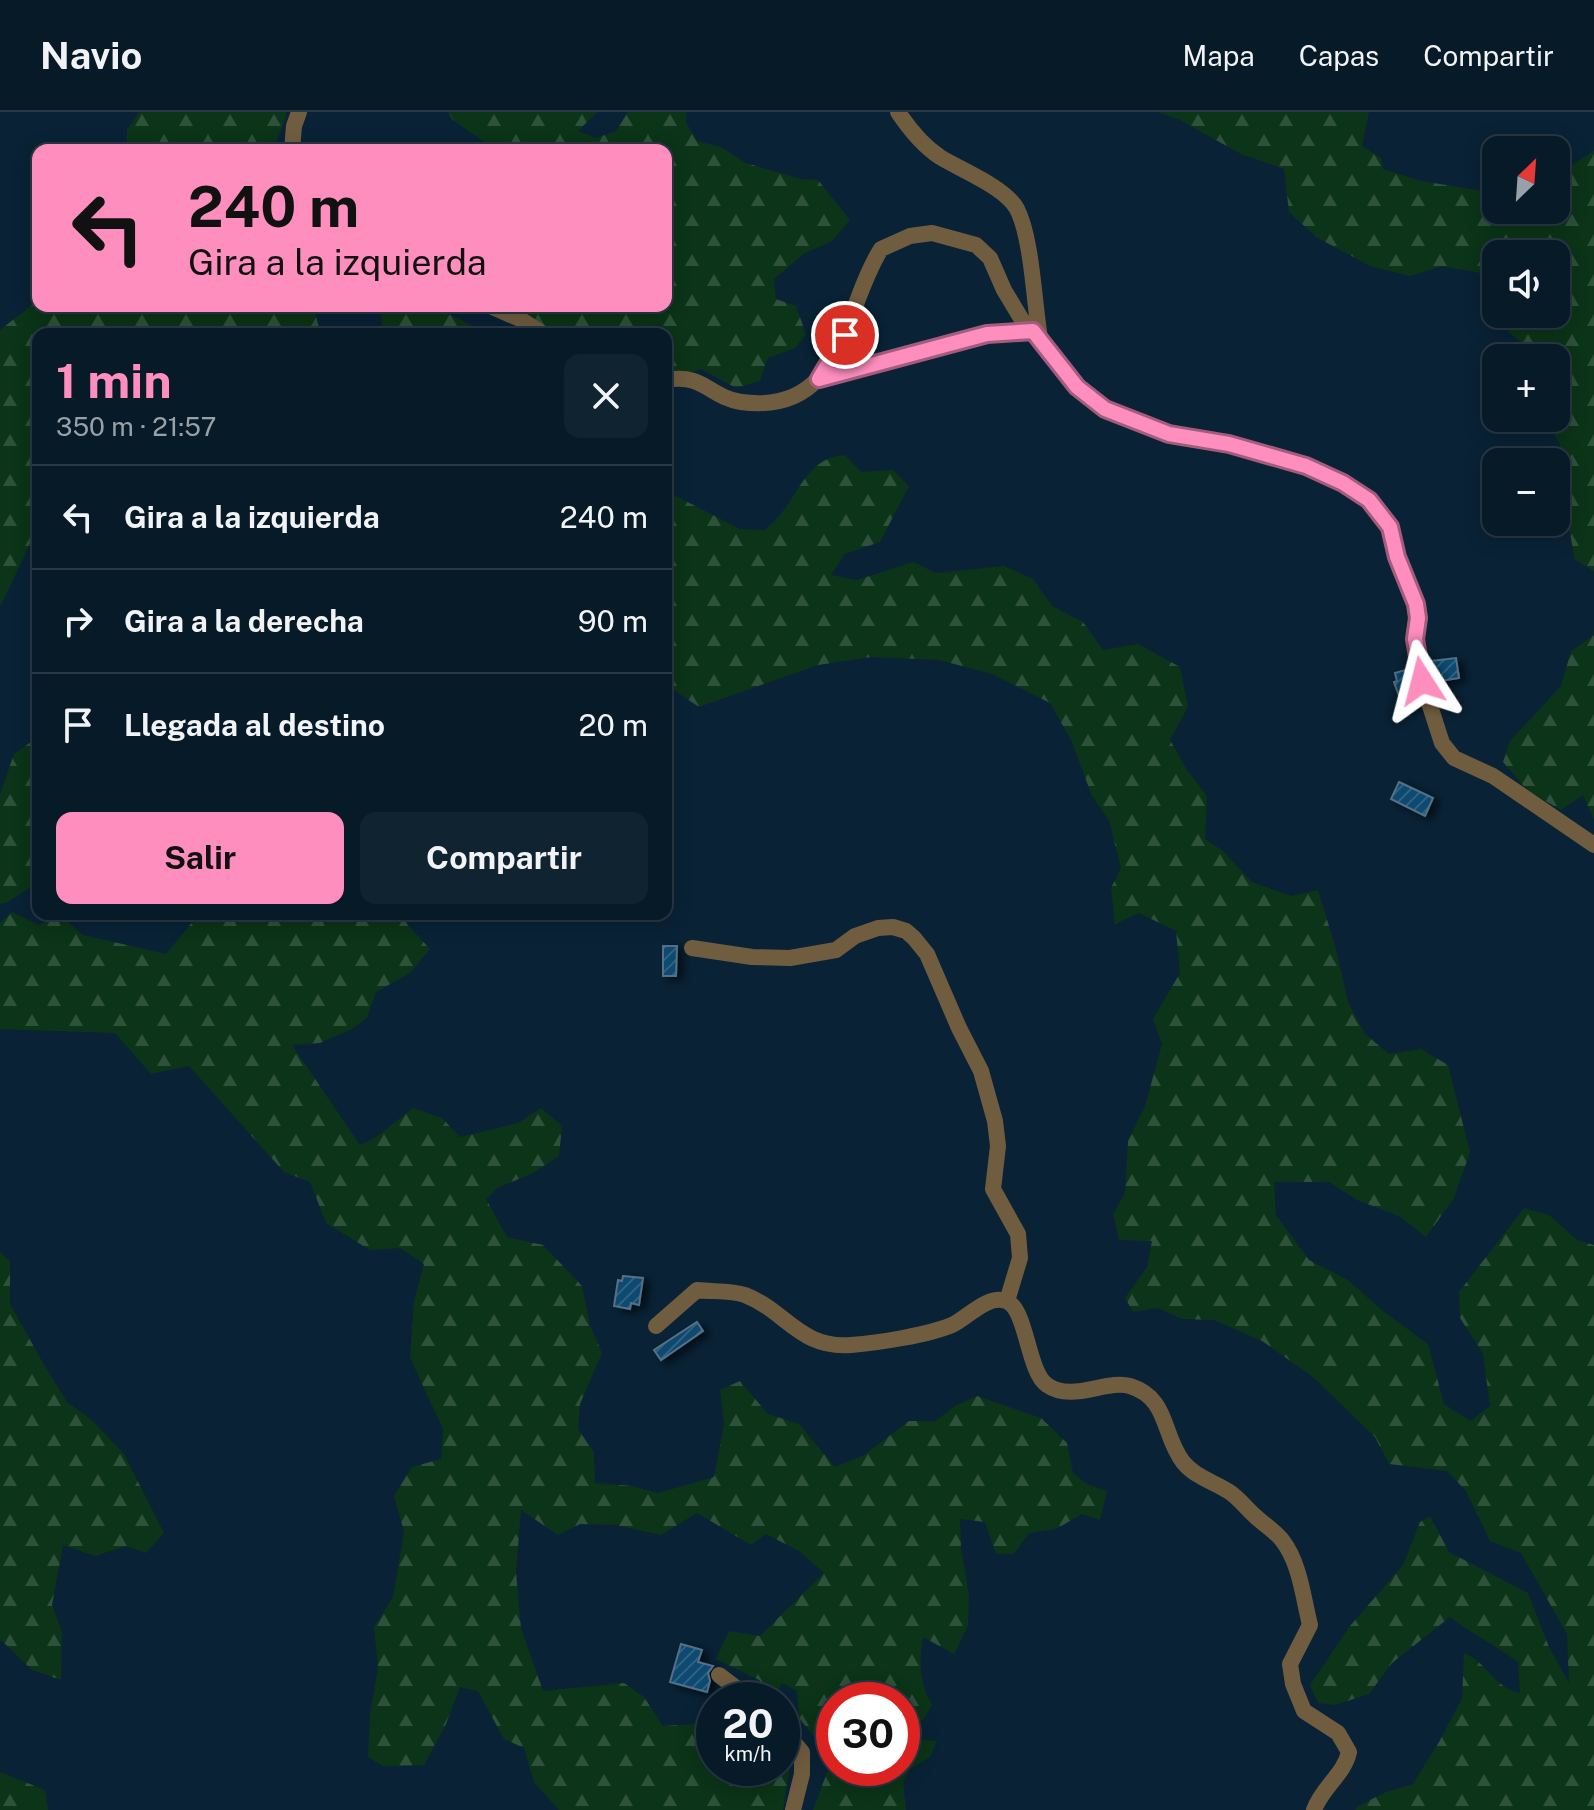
<!DOCTYPE html>
<html lang="es">
<head>
<meta charset="utf-8">
<style>
	:root { --surface:#071a28; --page:#102330; --text:#f1f3f6; --muted:#98a1a8; --line:#283845; --accent:#fd8ebe }
	body { margin:0; font-family:"Public Sans",sans-serif; background:var(--page); color:var(--text); height:100vh; display:flex; flex-direction:column; font-size:30px; white-space:nowrap }
	* { box-sizing:border-box; margin:0 }
	p { font-size:26px; color:var(--muted) }
	.icon { flex:none; width:44px; height:44px; fill:none; stroke:currentColor; stroke-width:2; stroke-linecap:round; stroke-linejoin:round }
	.map { position:relative; flex:1; overflow:hidden }
	.panel { position:absolute; left:32px; top:216px; width:640px; height:592px; display:flex; flex-direction:column; background:var(--surface); border-radius:16px; box-shadow:0 4px 20px #0003,0 0 0 2px var(--line) }
	.panel>* { flex:none }
	.hud { position:absolute; left:32px; top:32px; width:640px; height:168px; border-radius:16px; box-shadow:0 4px 20px #0003,0 0 0 2px var(--line); background:#fd8ebe; color:#111; overflow:hidden }
	.needle { width:52px; rotate:25deg }
	.controls { position:absolute; left:1482px; top:24px; display:grid; gap:16px }
	.controls a { display:grid; place-items:center; width:88px; height:88px; border-radius:16px; background:var(--surface); box-shadow:0 4px 20px #0003,0 0 0 2px var(--line); font-size:40px }
	.speed { position:absolute; left:696px; top:1570px; display:flex; gap:16px; font-size:40px; font-weight:700; text-align:center }
	.speed>* { display:grid; place-content:center; width:104px; height:104px; border-radius:50%; background:var(--surface); box-shadow:0 4px 20px #0003,0 0 0 2px var(--line); line-height:1 }
	.speed small { font-size:20px; font-weight:400 }
	.speed .limit { border:12px solid #d22; background:#fff; color:#111 }
	.pin { position:absolute; display:grid; place-items:center; width:68px; height:68px; color:#fff; margin:-34px; border:4px solid #fff; border-radius:50%; box-shadow:0 2px 8px #0007 }
	.me { position:absolute; width:88px; margin:-44px; rotate:351deg; stroke-linejoin:round; filter:drop-shadow(0 0 6px #0008) }
	.turn { display:flex; align-items:center; gap:28px; height:168px; padding:0 24px; font-size:36px }
	.turn .icon { width:104px; height:104px; stroke-width:2.5 }
	.turn b { display:block; font-size:56px; line-height:68px }
	.round { display:grid; place-items:center; flex:none; width:84px; height:84px; border-radius:16px; background:var(--page) }
	.head { display:flex; align-items:center; justify-content:space-between; height:136px; padding:0 24px }
	h1 { font-size:48px; font-weight:700; line-height:60px; color:var(--accent) }
	.cta { display:flex; gap:16px; margin-top:auto; padding:16px 24px }
	.cta a { flex:1; height:92px; border-radius:16px; background:var(--accent); color:#111; font-size:32px; font-weight:700; line-height:92px; text-align:center }
	.cta a+a { background:var(--page); color:var(--text) }
	ul { padding:0; list-style:none }
	li { display:flex; align-items:center; gap:24px; height:104px; padding:0 24px; border-top:2px solid var(--line) }
	li div { flex:1 }
	li b { display:block; font-size:30px }
	li em { font-style:normal }
	header { display:flex; align-items:center; gap:48px; box-sizing:border-box; height:112px; padding:0 40px; background:var(--surface); border-bottom:2px solid var(--line) }
	header strong { font-size:38px }
	nav { display:flex; gap:44px; margin-inline-start:auto; font-size:28px }
	.map>svg:first-child { display:block }
	.forest { fill:url(#forest-firs); fill-rule:evenodd }
	.building { fill:url(#building-hatch); stroke:#557086; stroke-width:2; filter:url(#shadow) }
	.lines { fill:none; stroke-linecap:round; stroke-linejoin:round }
	.minor { stroke:#705d40; stroke-width:16 }
	.route-casing { stroke:#a45c7c; stroke-width:20 }
	.route { stroke:#fd8ebe; stroke-width:14 }
</style>
</head>
<body>
<header>
<strong>Navio</strong>
<nav><a>Mapa</a><a>Capas</a><a>Compartir</a></nav>
</header>
<div class="map">
<svg width="1594" height="1698" viewBox="0 0 1594 1698">
	<defs>
		<pattern id="forest-firs" width="22" height="20" patternUnits="userSpaceOnUse" patternTransform="scale(2)"><rect width="22" height="20" fill="#0b3418"/><path d="M5 1l3.5 6h-7zM16 11l3.5 6h-7z" fill="#2d5139"/></pattern>
		<pattern id="building-hatch" width="6" height="6" patternUnits="userSpaceOnUse" patternTransform="scale(2)"><rect width="6" height="6" fill="#0d486f"/><path d="M-1 1l2-2M0 6l6-6M5 7l2-2" fill="none" stroke="#2f6283"/></pattern>
		<filter id="shadow"><feDropShadow dx="6" dy="3.5" stdDeviation="4" flood-color="#0009"/></filter>
	</defs>
	<rect width="100%" height="100%" fill="#092235"/>
	<!-- forest -->
	<path class="forest" d="M139,0H286V5L273,38H127V18Z
		M448,0H597L578,19L596,26L616,19L628,0H687L686,10L697,29L721,35L746,51L801,67L818,68L850,108L832,129L805,141L774,167L776,187L796,194L806,222L795,236L768,246L760,269L736,276L701,257L666,269V222H547L491,194H666V38H514L486,31L453,8Z
		M1157,0H1369L1362,34L1381,46L1383,57L1421,69L1496,81V98H1556V63L1594,39V459L1575,448L1567,406L1560,332L1545,306H1556V246H1525L1529,237L1486,201V162L1442,154L1410,164L1370,154L1316,125L1289,100L1284,57L1241,42L1178,7ZM1496,142H1556V202H1496Z
		M38,188V194H313L321,222H170L162,214L145,222H38V425L30,432L0,495V218Z
		M381,194H433L489,222H382Z
		M845,343L861,360L893,358L909,374L880,430L845,442L831,463L857,468L913,450L936,461L1004,454L1033,467L1052,494L1083,510L1103,538L1138,532L1180,555L1188,595L1170,628L1187,658L1207,684L1205,727L1223,739L1252,770L1291,784L1318,778L1336,837L1348,890L1365,922L1389,942L1421,937L1448,953L1470,1040L1454,1086L1426,1125L1399,1104L1357,1088L1329,1070H1274L1276,1103L1309,1148L1348,1168L1384,1200L1428,1232L1444,1292L1470,1309L1490,1294L1483,1242L1460,1206L1459,1180L1524,1096L1549,1103L1577,1128L1594,1133V1698H1355L1358,1694L1386,1680L1413,1672L1439,1630L1462,1586L1464,1541C1491,1553 1491,1574 1520,1581L1518,1550C1496,1533 1471,1522 1450,1505L1392,1551L1369,1582L1335,1593L1318,1591L1310,1573L1350,1514L1403,1453L1420,1410L1430,1404L1449,1440L1528,1481L1549,1535L1569,1571L1567,1522L1521,1441L1490,1429L1466,1379L1447,1359L1389,1352L1375,1325L1313,1265L1262,1229L1214,1208L1182,1207L1158,1196L1133,1200L1125,1186L1147,1155L1152,1129L1119,1128L1113,1102L1125,1081L1128,1029L1145,994L1162,932L1153,907L1180,861L1176,819L1139,801L1115,812L1111,776L1121,756L1109,708L1092,684L1071,628L1050,591L992,562L939,548L871,545L818,553L699,595L672,577L666,578V393L672,382L740,417L765,418C771,412 778,406 783,399C801,376 810,345 845,343Z
		M1594,523V708L1583,683L1561,698L1528,679L1503,650L1510,629L1561,574L1571,539Z
		M38,625V770L8,790L0,792V682L14,642Z
		M12,800L39,813L58,802L83,823L166,842L199,802H403L407,812L430,837L410,861L376,880L367,906L350,918L320,931L292,933L360,1033L375,1026L413,996L442,1006L460,1025L518,1011L541,996L562,1014L559,1044L533,1061L497,1076L486,1087L507,1125L543,1133L582,1174L590,1213L602,1241L580,1292L578,1317L594,1340L595,1371L632,1374L658,1381L714,1365L724,1312L720,1278L740,1269L768,1302L799,1312L835,1355L864,1343L909,1309H935L955,1294L977,1284L1041,1306L1067,1331L1073,1361L1087,1372L1107,1379L1100,1408L1082,1402L1056,1417L1029,1421L1014,1442H996L985,1410L960,1407L961,1436L969,1483L968,1514L954,1542L923,1525C919,1550 919,1570 932,1593L923,1608L908,1615L902,1625V1588H834V1656H902V1628L912,1634L924,1628L937,1629L930,1645L910,1657L903,1670L906,1698H813L828,1658L827,1641L799,1606L797,1579L782,1571L773,1588L759,1568L716,1547L729,1519L760,1524L824,1461L799,1439L766,1422L751,1433L697,1401L661,1423L616,1413L580,1412L558,1423L521,1398L516,1460L521,1516L543,1579L624,1571L644,1585L663,1614L714,1611V1656H782V1623L790,1653L783,1698H559L534,1670L524,1636L504,1627L478,1579L460,1575L446,1612L424,1653L383,1654L368,1645L370,1601L378,1556L374,1515L393,1485L404,1420L394,1384L412,1355L441,1347L443,1317L410,1246L414,1189L424,1152L400,1136L370,1138L326,1111L310,1070L284,1060L189,954L151,962L115,921L0,917V811Z
		M0,1139L10,1150V1192L43,1251L67,1290L93,1309L124,1342L164,1421L146,1441L126,1434L95,1444L63,1433L52,1493L62,1520L61,1568L32,1558L2,1529L0,1530Z
		M0,1660L45,1678L48,1698H0Z"/>
	<!-- building -->
	<path class="building" d="M1456,546L1459,566L1434,570L1430,549Z
		M1409,557L1418,591L1403,595L1394,570L1397,569L1395,561Z
		M1399,670L1433,686L1425,704L1391,687Z
		M663,834H677L676,864H663Z
		M623,1164L643,1166L639,1193L631,1191L630,1197L614,1194L618,1168L622,1169Z
		M697,1210L703,1219L661,1248L654,1238Z
		M681,1532L702,1538L698,1550L713,1554L708,1561L710,1569L707,1580L670,1570Z"/>
	<g class="lines">
		<!-- minor -->
		<path class="minor" d="M898,0C910,18 922,33 940,45C961,58 1005,75 1017,97C1032,126 1034,191 1040,226
			M292,38L294,14L299,0
			M490,194L520,207L543,222
			M819,267L987,222L1033,219
			M666,268C704,261 709,285 741,290C844,304 842,199 881,137L910,124L932,121L976,133L990,146L1004,178L1022,208L1040,226L1077,275L1105,297L1169,322L1229,332L1306,354L1343,371L1369,388L1390,415L1397,445L1416,492L1418,506L1415,527L1422,569L1442,631L1454,646L1493,664L1594,733
			M692,836L752,845L790,846L836,838L855,824L878,816L893,815L906,819L914,826L927,842L959,916L981,959L995,1009L998,1034L993,1077L1018,1122L1020,1146L1007,1189
			M656,1214L697,1178C712,1180 731,1178 745,1183C786,1199 800,1237 851,1233C878,1231 928,1223 952,1213C967,1206 988,1182 1006,1189C1027,1196 1027,1259 1047,1273C1072,1291 1107,1267 1130,1274C1169,1286 1162,1323 1183,1350C1195,1365 1212,1369 1228,1379C1238,1385 1246,1396 1255,1404C1263,1412 1274,1418 1282,1428C1300,1451 1303,1485 1310,1513L1290,1552L1293,1572L1304,1599L1338,1621L1349,1640C1344,1663 1322,1675 1314,1698
			M719,1563L752,1588
			M782,1616L802,1640V1662L793,1698"/>
	</g>
	<g class="lines">
		<defs>
			<path id="route" d="M845,223L819,267L987,222L1033,219L1077,275L1105,297L1169,322L1229,332L1306,354L1343,371L1369,388L1390,415L1397,445L1416,492L1418,506L1415,527L1422,569"/>
		</defs>
		<!-- route casing -->
		<use href="#route" class="route-casing"/>
		<!-- route -->
		<use href="#route" class="route"/>
	</g>
</svg>
<div class="controls">
<a><svg class="needle" viewBox="-14 -14 28 28"><path d="M0-13l5 13h-10z" fill="#e53935"/><path d="M0 13l5-13h-10z" fill="#98a1a8"/></svg></a>
<a><svg class="icon" aria-label="sound" viewBox="0 0 24 24"><path d="M4 9h4l5-4v14l-5-4H4zM17 9q2 3 0 6"/></svg></a>
<a>+</a>
<a>−</a>
</div>
<div class="speed"><div>20<small>km/h</small></div><div class="limit">30</div></div>
<div class="pin" style="left:845px;top:223px;background:#d93025"><svg class="icon" aria-label="arrive" viewBox="0 0 24 24"><path d="M6 21V4h12l-3 4 3 4H6"/></svg></div>
<svg class="me" style="left:1422px;top:569px" viewBox="-20 -20 40 40"><path d="M0-17L14 15 0 8-14 15z" fill="#fd8ebe" stroke="#fff" stroke-width="4"/></svg>
<div class="hud">
<div class="turn"><svg class="icon" aria-label="left" viewBox="0 0 24 24"><path d="M17 20v-9H6M10 6l-5 5 5 5"/></svg><div><b>240 m</b>Gira a la izquierda</div></div>
</div>
<section class="panel">
<div class="head"><div><h1>1 min</h1><p>350 m · 21:57</p></div><a class="round"><svg class="icon" aria-label="close" viewBox="0 0 24 24"><path d="M6 6l12 12M18 6L6 18"/></svg></a></div>
<ul>
<li><svg class="icon" aria-label="left" viewBox="0 0 24 24"><path d="M17 20v-9H6M10 6l-5 5 5 5"/></svg><div><b>Gira a la izquierda</b></div><em>240 m</em></li>
<li><svg class="icon" aria-label="right" viewBox="0 0 24 24"><path d="M7 20v-9h11M14 6l5 5-5 5"/></svg><div><b>Gira a la derecha</b></div><em>90 m</em></li>
<li><svg class="icon" aria-label="arrive" viewBox="0 0 24 24"><path d="M6 21V4h12l-3 4 3 4H6"/></svg><div><b>Llegada al destino</b></div><em>20 m</em></li>
</ul>
<div class="cta"><a>Salir</a><a>Compartir</a></div>
</section>
</div>
</body>
</html>
